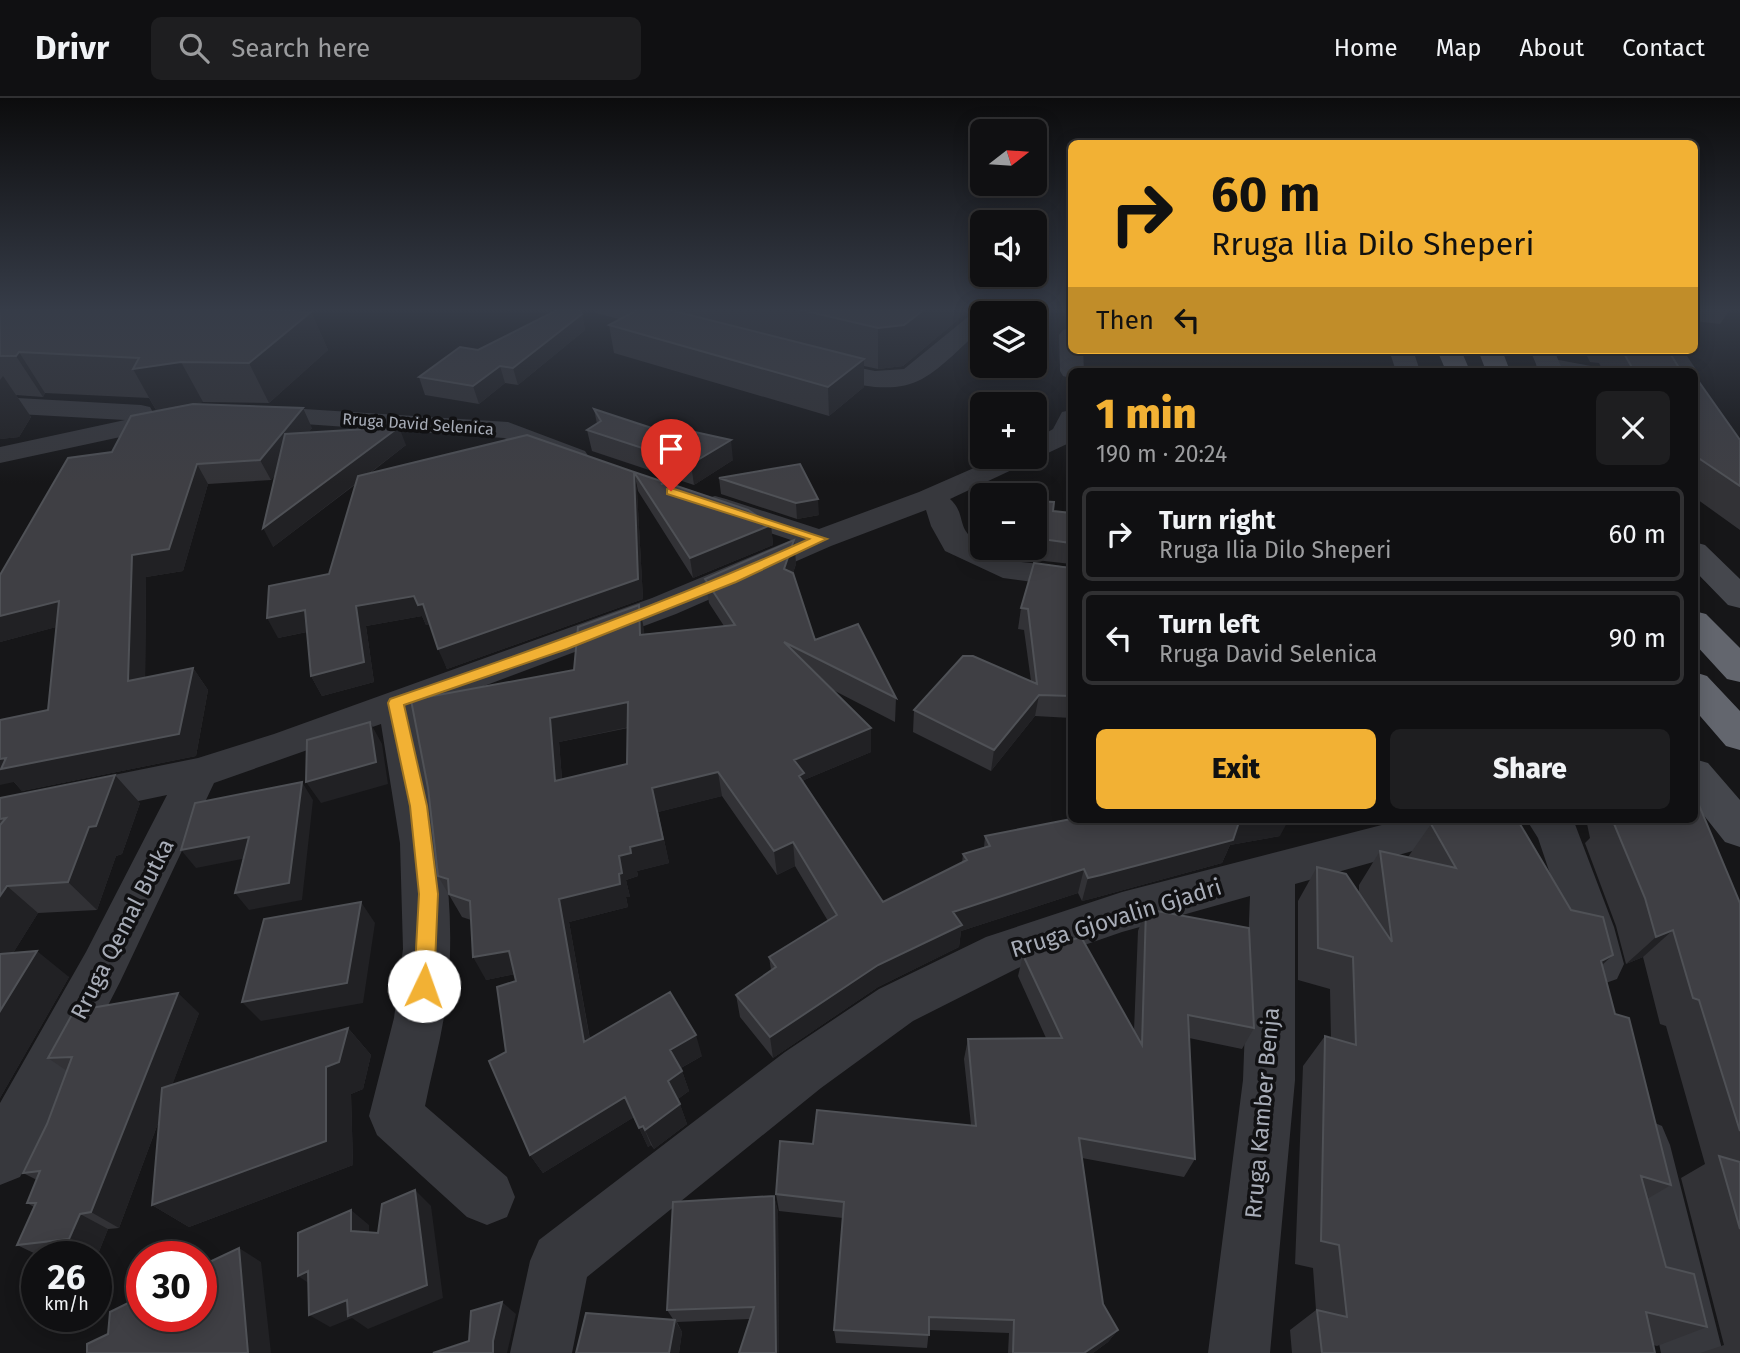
<!DOCTYPE html>
<html lang="en">
<head>
<meta charset="utf-8">
<style>
	:root { --surface:#101012; --page:#1e1e20; --text:#f1f3f6; --muted:#9c9d9f; --line:#303032; --accent:#f2b134 }
	body { margin:0; font-family:"Fira Sans",sans-serif; background:var(--page); color:var(--text); height:100vh; display:flex; flex-direction:column; font-size:26px; white-space:nowrap }
	* { box-sizing:border-box; margin:0 }
	p { font-size:23px; color:var(--muted) }
	.icon { flex:none; width:38px; height:38px; fill:none; stroke:currentColor; stroke-width:2; stroke-linecap:round; stroke-linejoin:round }
	.map { position:relative; flex:1; overflow:hidden }
	.details { position:absolute; left:1068px; top:270px; width:630px; height:455px; display:flex; flex-direction:column; background:var(--surface); border-radius:10px; box-shadow:0 4px 18px #0003,0 0 0 2px var(--line) }
	.details>* { flex:none }
	.guide { position:absolute; left:1068px; top:42px; width:630px; height:214px; border-radius:10px; box-shadow:0 4px 18px #0003,0 0 0 2px var(--line); background:#f2b134; color:#111; overflow:hidden }
	.needle { width:46px; rotate:73deg }
	.fabs { position:absolute; left:970px; top:21px; display:grid; gap:14px }
	.fabs a { display:grid; place-items:center; width:77px; height:77px; border-radius:10px; background:var(--surface); box-shadow:0 4px 18px #0003,0 0 0 2px var(--line); font-size:35px }
	.speed { position:absolute; left:21px; top:1143px; display:flex; gap:14px; font-size:35px; font-weight:700; text-align:center }
	.speed>* { display:grid; place-content:center; width:91px; height:91px; border-radius:50%; background:var(--surface); box-shadow:0 4px 18px #0003,0 0 0 2px var(--line); line-height:1 }
	.speed small { font-size:18px; font-weight:400 }
	.speed .limit { border:10px solid #d22; background:#fff; color:#111 }
	.pin { position:absolute; display:grid; place-items:center; width:60px; height:60px; color:#fff; margin:-72px -30px; border-radius:50% 50% 50% 0; rotate:-45deg; box-shadow:0 0 7px #0007 }
	.pin .icon { rotate:45deg }
	.me { position:absolute; width:77px; margin:-38px; rotate:3deg; stroke-linejoin:round; filter:drop-shadow(0 0 5px #0008) }
	.turn { display:flex; align-items:center; gap:24px; height:147px; padding:0 28px; font-size:32px }
	.turn .icon { width:91px; height:91px; stroke-width:2.5 }
	.turn b { display:block; font-size:49px; line-height:60px }
	.then { display:flex; align-items:center; height:66px; padding:0 28px; background:#0003; gap:14px; font-size:26px }
	.round { display:grid; place-items:center; flex:none; width:74px; height:74px; border-radius:10px; background:var(--page) }
	.headline { display:flex; align-items:center; justify-content:space-between; height:119px; padding:0 28px }
	h1 { font-size:42px; font-weight:800; line-height:52px; color:var(--accent) }
	.button { display:flex; gap:14px; margin-top:auto; padding:14px 28px }
	.button a { flex:1; height:80px; border-radius:10px; background:var(--accent); color:#111; font-size:28px; font-weight:800; line-height:80px; text-align:center }
	.button a+a { background:var(--page); color:var(--text) }
	ul { padding:0; list-style:none }
	li { display:flex; align-items:center; gap:21px; height:94px; margin:0 14px 10px; padding:0 14px; border:4px solid var(--line); border-radius:10px }
	li div { flex:1 }
	li b { display:block; font-size:26px }
	li em { font-style:normal }
	header { display:flex; align-items:center; gap:42px; box-sizing:border-box; height:98px; padding:0 35px; background:var(--surface); border-bottom:2px solid var(--line) }
	header strong { font-size:33px }
	nav { display:flex; gap:38px; margin-inline-start:auto; font-size:24px }
	.search { width:490px; height:63px; background:var(--page); display:flex; align-items:center; gap:18px; box-sizing:border-box; padding:0 24px; border-radius:10px; color:var(--muted); font-size:26px }
	.map>svg:first-child { display:block }
	.lines { fill:none; stroke-linecap:round; stroke-linejoin:round }
	.street { fill:#37383d; fill-rule:evenodd }
	.secondary { fill:#45474d; fill-rule:evenodd }
	.highway { fill:#63666e; fill-rule:evenodd }
	.wall { fill:#323236; fill-rule:evenodd }
	.shaded-wall { fill:#212124 }
	.building { fill:#3f3f44; stroke:#4f5156; stroke-width:2; fill-rule:evenodd }
	.route { fill:#f2b134; stroke:#9d7322; stroke-width:2 }
	.labels { text-anchor:middle; dominant-baseline:central; stroke-width:7; stroke-linejoin:round; paint-order:stroke }
	.far-street-label { font-size:16px; fill:#a8adb8; stroke:#111113 }
	.near-street-label { font-size:23px; fill:#a8adb8; stroke:#111113 }
</style>
</head>
<body>
<header>
<strong>Drivr</strong>
<div class="search"><svg class="icon" aria-label="search" viewBox="0 0 24 24"><circle cx="10" cy="10" r="6"/><path d="M15 15l6 6"/></svg>Search here</div>
<nav><a>Home</a><a>Map</a><a>About</a><a>Contact</a></nav>
</header>
<div class="map">
<svg width="1740" height="1255" viewBox="0 0 1740 1255">
	<rect width="100%" height="100%" fill="#161618"/>
	<g class="lines">
		<!-- street -->
		<path class="street" d="M593,210H628L688,225L691,230L688,235L680,237L596,215Z
			M982,212L991,215H982V231C963,246 944,269 922,281C888,300 838,282 803,272L800,267L803,262L812,260L875,273L904,271L974,214Z
			M1071,230V252H1083L1084,273H1071V280L1063,278L1060,273L1059,237L1063,232Z
			M1659,252H1683L1697,273L1694,278V273H1673Z
			M1548,260L1591,268L1594,273L1539,272L1536,267L1539,262Z
			M0,299L141,307L150,309L154,316L176,311L185,313L189,319L185,325L176,327L0,365V349L125,322L0,315Z
			M257,308L508,324L585,353L589,359L585,365L575,367L504,340L248,322L244,316L248,310Z
			M1071,312V343L1067,346L950,401C968,417 954,433 982,446V450H990L1021,464L1071,469V489L1003,480L945,453L931,428L926,412L831,448L676,516L417,613C437,703 457,794 448,887C445,928 433,968 425,1008L507,1079L515,1099L507,1119L487,1127L467,1119L377,1037L369,1018L394,920L403,851L400,745L381,626L214,685L120,884L20,1079L0,1087V1005L86,854L167,697L0,732V700L198,660L274,636L652,500L791,442L704,413L700,407L704,401L715,398L726,401L819,431L919,394L999,359H1034V342L1053,331L1062,314Z
			M1405,721H1490L1484,733L1295,786V982L1270,1255H1208L1243,982L1250,798L1122,834L1018,870L913,923L821,990L587,1179L572,1255H510L530,1163L539,1142L785,954L879,891L986,839L1122,794Z
			M1526,721H1573L1614,829L1624,866L1617,881L1600,887L1583,881L1576,866L1568,829L1538,740Z
			M1643,1020L1662,1028L1670,1047L1723,1255H1661L1616,1047L1624,1028Z"/>
		<!-- secondary -->
		<path class="secondary" d="M1389,252H1413L1420,273H1396Z
			M1530,252H1554L1563,273H1539Z
			M1694,444L1705,447L1740,481V510L1728,507L1694,472Z
			M1694,661L1708,665L1740,702V749L1725,744L1694,705Z"/>
		<!-- highway -->
		<path class="highway" d="M1437,252H1461L1470,273H1446Z
			M1478,252H1502L1510,273H1486Z
			M1694,513L1706,516L1740,550V584L1727,581L1694,545Z
			M1694,574L1707,578L1740,613V652L1726,648L1694,611Z"/>
	</g>
	<!-- wall -->
	<path class="wall" d="M0,210L311,214L328,252L269,305L203,304L193,306L312,330L308,335L406,347L369,376L634,374L637,393L643,501L447,571L430,526L426,527L422,518L366,528L374,584L322,598L311,578L307,534L278,540L329,476L356,386L273,449L276,376L271,382L208,386L183,473L146,479L145,580L193,570L208,592L196,658L22,693L14,684L48,612L56,529L0,544V477L112,354L189,307L156,312L149,300L45,295L43,299L16,297L31,319L19,339L0,341Z
		M674,210H966V215L903,268L878,271L864,268V289L829,318L614,255L609,227L674,213Z
		M1694,210H1731L1720,226L1694,223Z
		M582,216L585,232L518,287L505,285L479,306L425,297L419,279L478,252Z
		M1584,252H1668L1681,273H1603L1599,265L1590,264Z
		M1694,283L1740,342V432L1694,399Z
		M594,311L733,362L694,387L592,353L587,332L597,326Z
		M800,366L819,417L797,421L721,396L719,380Z
		M634,374L771,427L773,447L693,480L638,393Z
		M1034,403L1053,413L1071,415V466L1018,460L1014,458V455L994,450H1034Z
		M982,420V444L980,442Z
		M794,442L796,466L793,475L815,542L896,600L895,624L833,592L871,654L804,682V686L883,804L962,765L963,756L984,750L985,738H1280L1230,747L1222,765L1094,800L1082,803L1078,795L961,833L959,849L878,889L773,960L740,919L736,897L771,872L769,859L828,823L795,768L777,777L722,698L658,714L669,765L637,773L638,778L626,782L630,799H626L628,809L569,824L590,941L702,958L681,970L689,993L678,1001L687,1026L654,1051L651,1047L648,1049L634,1019L543,1075L530,1057L506,954L516,883L515,876L486,882L471,822L462,819L438,778L574,572L639,507L644,536L724,528L709,505L705,481ZM628,630L627,666L562,681L559,644Z
		M1071,470V620L1035,618L991,673L913,634L914,612L1031,583L1024,532L1018,531L1021,510Z
		M0,700L140,705L122,756L116,758L97,812L38,815L13,855L69,879L0,1000Z
		M1586,721H1694L1740,805V1255H1700L1724,1247L1681,1080L1705,1066L1666,928L1660,926L1643,859L1626,866L1616,828L1585,745L1590,740Z
		M1431,726L1602,867L1615,916L1671,1087L1647,1101L1666,1169L1707,1229L1657,1248L1653,1247L1655,1255H1292L1290,1232L1316,1212L1313,1170L1295,1166L1303,968L1325,938L1331,940L1330,891L1298,882V803L1317,769L1359,795V787L1380,753L1408,759Z
		M1146,811L1254,930L1242,951L1189,940L1195,1061L1184,1079L1082,1060L1103,1206L1118,1232L1108,1244L1093,1255H1008L1009,1235L929,1232L927,1250L836,1245L834,1232L843,1120L779,1113L776,1096L813,1046L971,1027L964,961L968,941L1046,940L1018,878L1023,857L1134,933L1138,833Z
		M199,915L172,987L348,930L371,957L363,991L351,996L353,1067L189,1129L152,1107L160,1020L119,1130L108,1131L98,1156L74,1158H40L17,1147L34,1109L27,1105L37,1082L23,1075L47,1026L67,973L48,960Z
		M774,1098L778,1114L779,1255L750,1221L677,1224L682,1234L679,1255H576L673,1221L667,1212Z"/>
	<!-- shaded-wall -->
	<path class="shaded-wall" d="M926,210H966V215L903,268L878,271V230Z
		M311,214L328,252L269,305L249,265Z
		M582,216L585,232L518,287L513,270Z
		M19,254L45,295L43,299L16,258Z
		M864,261V289L829,318L828,289Z
		M181,264L203,304L156,312L133,271Z
		M500,268L505,285L479,306L473,288Z
		M3,278L31,319L19,339L0,341V282Z
		M303,310L312,330L271,382L260,362Z
		M399,329L406,347L273,449L263,430Z
		M731,342L733,362L694,387L691,366Z
		M197,366L208,386L183,473L146,479L145,605L128,583L132,457Z
		M634,374L637,393L643,501L447,571L438,551Z
		M818,401L819,417L797,421L796,405Z
		M771,427L773,447L693,480L690,460Z
		M794,442L796,466L786,495L784,471Z
		M414,498L423,506L432,526L426,527L422,518L366,528L374,584L322,598L311,578L356,508Z
		M59,503L75,524L0,544V518Z
		M639,507L644,531L646,561L640,537Z
		M305,512L316,532L278,540L267,520Z
		M193,570L208,592L196,658L22,693L14,684L0,687V661Z
		M1039,597L1035,618L991,673L994,652Z
		M628,604L634,628L559,644L564,707L555,683L550,620Z
		M370,624L382,646L388,686L321,705L306,684Z
		M871,630V654L804,682L805,699L794,662Z
		M718,674L722,698L658,714L669,765L637,773L638,778L626,782L630,799H626L628,809L569,824L594,965L584,944L559,801L619,776V758L630,749L652,690Z
		M115,677L140,705L122,756L116,758L97,812L68,784L89,729Z
		M302,684L313,702L302,802L249,812L235,795Z
		M1255,721H1289L1280,738L1230,747L1222,765L1094,800L1082,803L1088,780L1239,724Z
		M249,739L262,757L196,770L181,752Z
		M793,744L795,768L777,777L774,753Z
		M1084,771L1078,795L961,833L959,849L878,889L773,960L770,939L953,814Z
		M7,788L38,815L0,876V798Z
		M361,804L375,825L363,905L261,923L242,904Z
		M1673,832L1643,859L1626,866L1656,839Z
		M37,853L69,879L0,1000V913Z
		M509,853L520,875L486,882L473,859Z
		M1613,857L1578,889L1601,863Z
		M178,895L199,915L119,1130L91,1114Z
		M348,930L371,957L363,991L351,996L353,1067L189,1129L152,1107L326,969Z
		M696,937L702,958L677,972L670,952Z
		M682,973L689,993L675,1003L668,983Z
		M625,999L634,1019L543,1075L530,1057Z
		M680,1006L687,1026L654,1051L645,1032Z
		M643,1028L651,1047L648,1049L639,1030Z
		M415,1092L431,1108L443,1200L368,1231L352,1220L330,1229L309,1217Z
		M774,1098L778,1114L779,1255H776Z
		M351,1112L369,1127V1148L351,1133Z
		M80,1116L108,1131L98,1156L69,1141Z
		M239,1150L261,1164L271,1255H248Z
		M308,1173L319,1192L298,1178Z
		M502,1204L516,1216L507,1255H493V1243Z
		M675,1222L682,1234L679,1255H669Z
		M1118,1232L1108,1244L1093,1255H1084Z"/>
	<!-- building -->
	<path class="building" d="M0,210H227L311,214L249,265L181,264L133,271L139,260L19,254L16,258H0Z
		M561,210H578L582,216L513,270L500,268L473,288L419,279L460,249L478,252Z
		M641,210H662L864,261L828,289L609,227Z
		M793,210H926L904,227L878,230Z
		M1622,252H1668L1681,273H1634Z
		M1694,283L1699,284L1740,342V388L1694,357Z
		M193,306L303,310L260,362L197,366L169,451L132,457L128,583L193,570L179,636L1,671L6,660L0,661V622L48,612L59,503L0,518V477L68,360L112,354L131,318Z
		M594,311L670,336L677,330L731,342L691,366L587,332L601,323Z
		M399,329L263,430L285,336Z
		M527,337L634,374L638,481L438,551L423,506L418,507L414,498L356,508L364,564L311,578L305,512L267,520L269,488L329,476L358,378Z
		M800,366L818,401L796,405L719,380Z
		M634,374L664,384L661,386L668,385L748,412L771,427L690,460Z
		M1034,403L1054,404L1053,413L1071,415V445L1034,440Z
		M794,442L784,471L793,475L815,542L858,526L896,600L784,544L871,630L794,662L804,675L799,678L883,804L967,762L963,756L990,748L985,738L1071,721H1255L1239,724L1233,742L1101,777L1088,780L1084,771L953,814L962,827L878,867L770,939L736,897L776,869L769,859L837,817L793,744L774,753L718,674L652,690L663,741L630,749L631,755L619,758L622,775L619,776L620,786L559,801L584,944L670,894L696,937L670,952L682,973L668,983L680,1006L645,1032L643,1028L639,1030L625,999L530,1057L489,963L506,954L497,889L516,883L509,853L473,859L470,803L449,796L448,781L438,778L428,690L411,602L574,572L578,529L639,507L640,537L735,527L705,481ZM628,604L627,666L555,683L550,620Z
		M1034,465L1071,470V598L1039,597L994,652L914,612L963,558H973L1037,586L1028,511L1021,510Z
		M370,624L376,664L306,684L307,642Z
		M115,677L96,728L89,729L68,784L7,788L0,798V727L6,720L0,721V700Z
		M302,684L289,785L235,795L249,739L181,752L195,705Z
		M1694,700H1696L1740,805V1033L1699,902L1693,900L1673,832L1656,839L1645,800L1612,721H1694Z
		M1458,721H1517L1571,812L1603,819L1613,857L1601,863L1615,916L1629,920L1671,1087L1641,1078L1666,1169L1694,1176L1707,1229L1646,1214L1655,1255H1322L1317,1212L1347,1219L1339,1147L1321,1143L1325,938L1356,947L1353,859L1318,850L1317,769L1346,776L1392,844L1380,753L1456,770L1431,726Z
		M361,804L347,885L242,904L264,821Z
		M1146,811L1249,830L1254,930L1188,917L1195,1061L1079,1040L1103,1206L1118,1232L1084,1255H1013L1014,1222L929,1219V1237L834,1232L844,1104L776,1096L780,1043L813,1046L817,1012L976,1028L968,941L1062,940L1023,857L1081,839L1142,947Z
		M37,853L0,913V856Z
		M178,895L91,1114L80,1116L69,1141L17,1147L36,1105H27L40,1073L23,1075L47,1026L72,959L48,960L74,913Z
		M348,930L339,964L326,969V1043L152,1107L162,990Z
		M1719,1058L1740,1064V1131Z
		M415,1092L427,1187L348,1218L347,1202L309,1217L308,1173L298,1178V1135L351,1112V1133L378,1135L382,1106Z
		M774,1098L776,1255H739L754,1209L667,1212L673,1104Z
		M239,1150L248,1255H87V1246L108,1236L110,1214L142,1198V1218H201V1168Z
		M502,1204L493,1243V1255H433L469,1243L471,1213Z
		M586,1215L675,1222L669,1255H576Z"/>
	<!-- sky -->
	<linearGradient id="sky" x2="0" y2="1"><stop stop-color="#0c0c0d"/><stop offset="0.55" stop-color="#363c48"/><stop offset="1" stop-color="#363c48" stop-opacity="0"/></linearGradient>
	<rect width="1740" height="385" fill="url(#sky)"/>
	<!-- route -->
	<path class="route" d="M671,390L827,441L736,484L567,551L404,607L427,708L438,796L434,888L431,894L424,897L417,894L414,888L419,796L410,708L388,605L390,601C532,553 672,503 809,441L667,396V391Z"/>
	<g class="labels">
		<!-- far-street labels -->
		<g class="far-street-label">
			<text transform="translate(418 326) rotate(4)">Rruga David Selenica</text>
		</g>
		<!-- near-street labels -->
		<g class="near-street-label">
			<text transform="translate(1116 820) rotate(-17)">Rruga Gjovalin Gjadri</text>
			<text transform="translate(122 831) rotate(-63)">Rruga Qemal Butka</text>
			<text transform="translate(1262 1015) rotate(-85)">Rruga Kamber Benja</text>
		</g>
	</g>
</svg>
<div class="fabs">
<a><svg class="needle" viewBox="-14 -14 28 28"><path d="M0-13l5 13h-10z" fill="#e53935"/><path d="M0 13l5-13h-10z" fill="#9c9d9f"/></svg></a>
<a><svg class="icon" aria-label="sound" viewBox="0 0 24 24"><path d="M4 9h4l5-4v14l-5-4H4zM17 9q2 3 0 6"/></svg></a>
<a><svg class="icon" aria-label="layers" viewBox="0 0 24 24"><path d="M12 4l9 5-9 5-9-5zM3 14l9 5 9-5"/></svg></a>
<a>+</a>
<a>−</a>
</div>
<div class="speed"><div>26<small>km/h</small></div><div class="limit">30</div></div>
<div class="pin" style="left:671px;top:393px;background:#d93025"><svg class="icon" aria-label="arrive" viewBox="0 0 24 24"><path d="M6 21V4h12l-3 4 3 4H6"/></svg></div>
<svg class="me" style="left:424px;top:888px" viewBox="-20 -20 40 40"><circle r="19" fill="#fff"/><path d="M0-13L10 11 0 6-10 11z" fill="#f2b134"/></svg>
<div class="guide">
<div class="turn"><svg class="icon" aria-label="right" viewBox="0 0 24 24"><path d="M7 20v-9h11M14 6l5 5-5 5"/></svg><div><b>60 m</b>Rruga Ilia Dilo Sheperi</div></div>
<div class="then">Then<svg class="icon" aria-label="left" viewBox="0 0 24 24"><path d="M17 20v-9H6M10 6l-5 5 5 5"/></svg></div>
</div>
<section class="details">
<div class="headline"><div><h1>1 min</h1><p>190 m · 20:24</p></div><a class="round"><svg class="icon" aria-label="close" viewBox="0 0 24 24"><path d="M6 6l12 12M18 6L6 18"/></svg></a></div>
<ul>
<li><svg class="icon" aria-label="right" viewBox="0 0 24 24"><path d="M7 20v-9h11M14 6l5 5-5 5"/></svg><div><b>Turn right</b><p>Rruga Ilia Dilo Sheperi</p></div><em>60 m</em></li>
<li><svg class="icon" aria-label="left" viewBox="0 0 24 24"><path d="M17 20v-9H6M10 6l-5 5 5 5"/></svg><div><b>Turn left</b><p>Rruga David Selenica</p></div><em>90 m</em></li>
</ul>
<div class="button"><a>Exit</a><a>Share</a></div>
</section>
</div>
</body>
</html>
